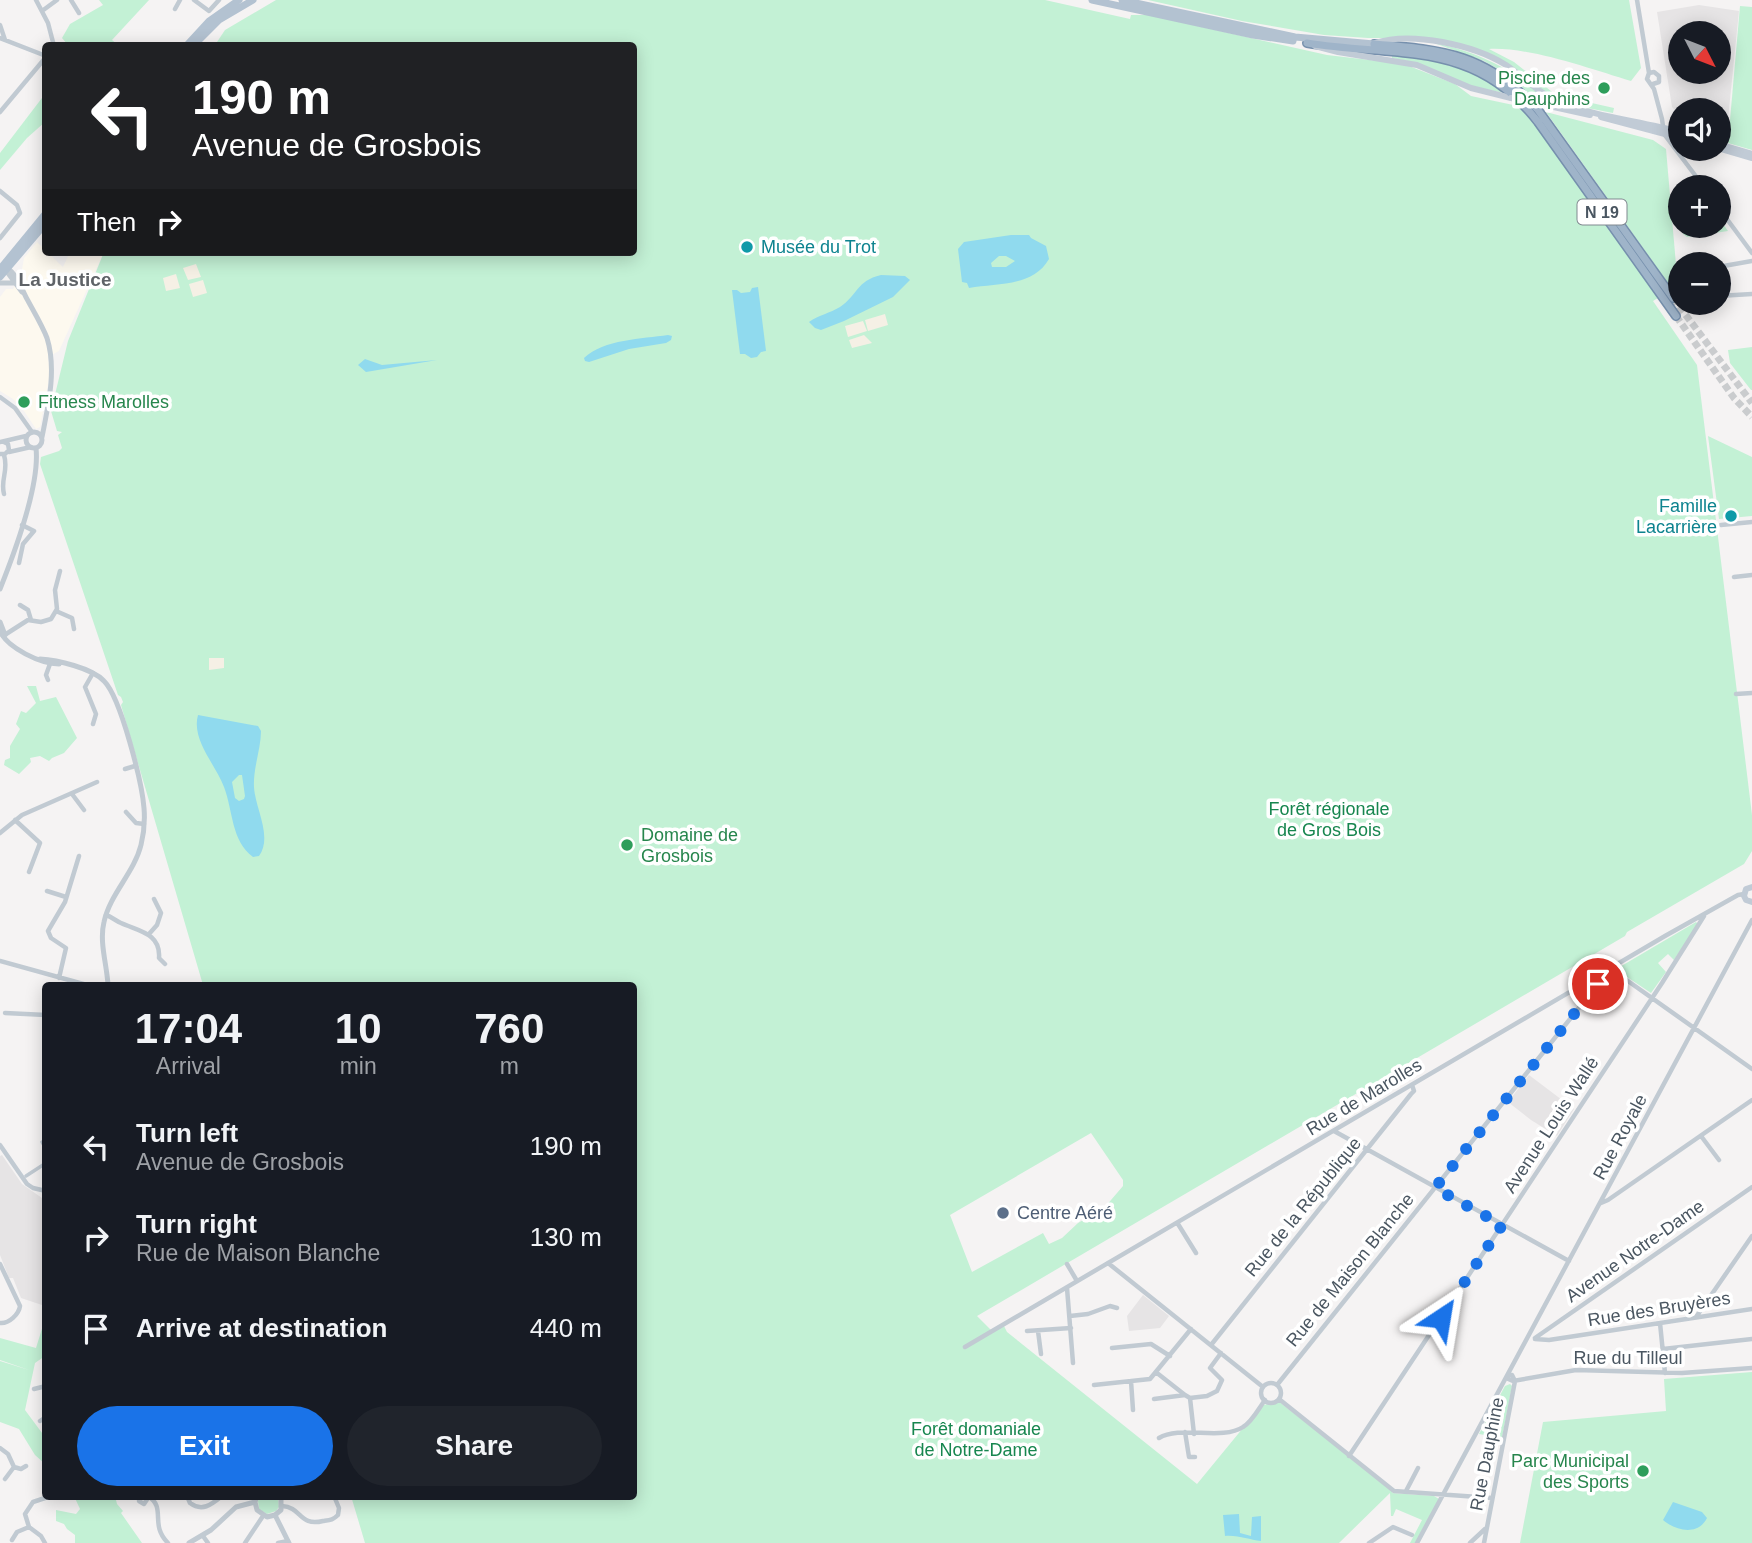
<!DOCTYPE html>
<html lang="en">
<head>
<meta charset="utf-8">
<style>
	:root { --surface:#171b24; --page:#20242c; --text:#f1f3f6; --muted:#9ea1a6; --accent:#1a73e8 }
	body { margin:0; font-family:Helvetica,sans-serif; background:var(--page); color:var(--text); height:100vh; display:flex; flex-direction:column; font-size:26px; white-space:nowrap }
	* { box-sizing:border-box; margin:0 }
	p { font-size:23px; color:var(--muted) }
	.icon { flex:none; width:38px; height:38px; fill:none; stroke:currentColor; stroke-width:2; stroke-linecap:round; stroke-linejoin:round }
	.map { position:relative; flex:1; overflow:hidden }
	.sheet { position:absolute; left:42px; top:982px; width:595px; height:518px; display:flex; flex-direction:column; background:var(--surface); border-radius:7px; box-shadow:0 4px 18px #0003 }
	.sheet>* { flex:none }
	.guide { position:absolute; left:42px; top:42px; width:595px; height:214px; border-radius:7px; box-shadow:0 4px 18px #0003; background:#202124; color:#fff; overflow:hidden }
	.needle { width:46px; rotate:132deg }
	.tools { position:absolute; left:1668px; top:21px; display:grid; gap:14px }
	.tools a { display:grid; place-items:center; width:63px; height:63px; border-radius:50%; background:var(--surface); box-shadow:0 4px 18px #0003; font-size:35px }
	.pin { position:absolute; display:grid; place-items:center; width:60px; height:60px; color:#fff; margin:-30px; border:4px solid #fff; border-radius:50%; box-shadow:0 2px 7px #0007 }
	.me { position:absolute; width:77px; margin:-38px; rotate:33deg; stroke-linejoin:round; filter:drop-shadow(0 0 5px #0008) }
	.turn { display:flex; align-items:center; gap:24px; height:147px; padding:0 35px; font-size:32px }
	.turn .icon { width:91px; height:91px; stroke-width:2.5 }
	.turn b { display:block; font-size:49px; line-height:60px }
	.then { display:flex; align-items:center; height:66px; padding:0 35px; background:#0003; gap:14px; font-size:26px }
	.eta { display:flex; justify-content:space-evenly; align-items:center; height:119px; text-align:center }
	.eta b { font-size:42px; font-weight:700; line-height:49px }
	.primary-button { display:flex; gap:14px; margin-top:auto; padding:14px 35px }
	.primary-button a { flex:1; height:80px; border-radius:42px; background:var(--accent); color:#fff; font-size:28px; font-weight:700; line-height:80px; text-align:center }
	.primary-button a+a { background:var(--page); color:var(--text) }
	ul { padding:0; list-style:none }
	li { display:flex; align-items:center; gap:21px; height:91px; padding:0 35px }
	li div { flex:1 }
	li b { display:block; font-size:26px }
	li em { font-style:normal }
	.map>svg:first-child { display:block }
	.commercial { fill:#fdf9ef }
	.education { fill:#e6e4e5; fill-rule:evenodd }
	.green { fill:#c3f1d5; fill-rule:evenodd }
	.sand { fill:#f5f0e5 }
	.water { fill:#90daee; fill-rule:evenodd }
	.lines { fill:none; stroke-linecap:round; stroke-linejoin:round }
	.trunk-tunnel { stroke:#caccce; stroke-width:7; stroke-dasharray:7 3.5; stroke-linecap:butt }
	.trunk-casing { stroke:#7690ad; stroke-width:10 }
	.pedestrian { stroke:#c1cad2; stroke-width:3.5 }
	.minor { stroke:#c1cad2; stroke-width:4.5 }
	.tertiary { stroke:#c1cad2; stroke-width:5 }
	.secondary { stroke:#c1cbd6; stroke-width:6 }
	.primary { stroke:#b3c2d1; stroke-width:7 }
	.trunk { stroke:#9fb4c9; stroke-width:7 }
	.secondary-bridge { stroke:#c1cbd6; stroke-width:6 }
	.route { stroke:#1a73e8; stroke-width:12; stroke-dasharray:0 21.6 }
	.leisure-dot { fill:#2e9e5b; stroke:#fff; stroke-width:2.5 }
	.culture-dot { fill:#0f9aa8; stroke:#fff; stroke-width:2.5 }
	.service-dot { fill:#5c6f8a; stroke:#fff; stroke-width:2.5 }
	.labels { text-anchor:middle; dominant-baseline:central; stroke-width:7; stroke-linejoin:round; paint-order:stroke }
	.shield { fill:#fff; stroke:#808990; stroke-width:2 }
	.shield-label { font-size:16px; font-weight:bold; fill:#4a5661 }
	.leisure-label { font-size:18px; fill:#27864d; stroke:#fff; text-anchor:end }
	.culture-label { font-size:18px; fill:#0d838f; stroke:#fff; text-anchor:start }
	.park-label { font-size:18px; fill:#17864f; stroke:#fff }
	.street-label { font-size:18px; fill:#4a5661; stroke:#fff }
	.service-label { font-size:18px; fill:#4e5e75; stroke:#fff; text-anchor:start }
	.neighbourhood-label { font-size:19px; font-weight:bold; fill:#5f6368; stroke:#fff }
</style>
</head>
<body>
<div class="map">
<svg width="1752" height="1543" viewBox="0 0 1752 1543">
	<rect width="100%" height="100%" fill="#f5f3f3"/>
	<!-- commercial -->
	<path class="commercial" d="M37,242L63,267L70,252H104L59,351L48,357L50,374L40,427L36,429L24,411L13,399L0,391V297L6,289H13L21,275L24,258Z"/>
	<!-- education -->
	<path class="education" d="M1699,5L1739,11L1726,139L1719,137L1718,110H1680V115L1672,107L1657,12ZM1680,33H1718V72H1680Z
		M1529,1075L1574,1109L1557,1136L1531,1120L1508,1102Z
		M2,1155L22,1184L42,1198L43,1210L46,1212V1303L42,1305L21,1298L13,1278H9L0,1255V1156Z
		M1143,1295L1169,1316L1160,1328L1129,1331L1127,1316Z"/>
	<!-- green -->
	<path class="green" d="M99,0H149L112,40L118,45H68L62,38L70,24L103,5Z
		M276,0H1045L1130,19L1131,15H1149L1327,55L1404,64L1455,84L1471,96L1518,106L1532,121L1658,298L1653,301L1697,365L1752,815V851L1744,864L1627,932L1625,936L977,1316L991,1330L1004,1326L1007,1332L1197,1484L1261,1406L1278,1401L1394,1491L1392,1493L1434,1496L1439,1499L1415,1543H1410L1422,1520L1396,1509L1393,1516H1391L1390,1493L1339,1543H365L351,1496H634V985H203L121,705L123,702L121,697L118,695L40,464L41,457L59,451L62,448L58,435L62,432L57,431L51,411L68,341L104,252H634V46L215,45L225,30ZM1091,1133L1123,1180V1186L1105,1207L1078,1223L1062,1238L1049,1244L1043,1233L972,1272L950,1215Z
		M1148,0H1629L1641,68L1631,81C1590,69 1531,47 1489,49L1514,62L1556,95L1614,108L1613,113L1567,104L1553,98L1488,53L1409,38H1368L1324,35L1242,21Z
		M1740,6L1752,7V150L1728,143Z
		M1434,43C1488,53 1519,77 1564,106L1538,101L1503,72L1484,61Z
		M1392,56C1437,60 1467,66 1505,93L1477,88L1417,63L1392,58Z
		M45,94V122L27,138L0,170V153Z
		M1546,112L1653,140L1666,149L1678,288L1673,290Z
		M1719,218L1728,231L1687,237L1683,234L1682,226H1718Z
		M1752,347V390H1751L1730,363L1728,350Z
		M1708,436L1752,457V516L1719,519Z
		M27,686H36L40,701L56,697L77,738L64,753L52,758L49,761L40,756L30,758L31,762L19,774L4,765L5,760L10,758V746L20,729L16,724L21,711L26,713L36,703Z
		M1696,922L1698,924L1674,960L1668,954L1658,963L1666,972L1651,993L1618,971V968Z
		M45,1319V1356L35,1363L25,1410L45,1437V1464L35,1455L19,1429L0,1422V1361L29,1370L0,1360V1338L36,1348Z
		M1752,1372V1543H1520L1543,1422L1666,1411L1664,1379Z
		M1510,1384L1512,1386L1502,1438L1479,1434L1505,1386Z
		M74,1496H115L117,1504L123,1511L121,1513L142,1543H75V1535L67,1529L64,1524L56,1521V1510L76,1514L80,1509Z
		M260,1496H278L279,1507L276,1511L267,1514L259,1509L258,1501Z"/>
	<!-- sand -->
	<path class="sand" d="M196,264L201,277L188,280L183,268Z
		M176,274L180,288L166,291L163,278Z
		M203,280L207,293L193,297L189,284Z
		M885,314L888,325L868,331L865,320Z
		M863,321L867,331L848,337L845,326Z
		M864,335L872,343L852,348L849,340Z
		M209,658H224V668L209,670Z"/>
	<!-- water -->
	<path class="water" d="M1011,235H1029L1031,238L1046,246L1049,259C1033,287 997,283 969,288L967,283L962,282L958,249L964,242ZM999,256H1006L1015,261L1006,267H992L991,263Z
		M881,275L905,276L910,280L893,297L844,321L821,330L815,328L809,322C819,315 830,313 840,307C858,295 856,281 881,275Z
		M758,287L766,351L761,352L757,357L751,358L745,354H740L732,290H737L741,293L750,292L752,288Z
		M668,335L672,336L671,340L666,343L629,349L589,362L585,361L584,358C604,339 642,339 668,335Z
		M365,359L382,365L437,360L366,372L358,365Z
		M198,715L258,726L261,731C261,749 253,768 254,787C255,808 273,837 259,856L253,857C231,841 233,810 224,787C216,765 191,740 198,715ZM239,775H242L245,796L244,799L239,801L235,798L232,782Z
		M1673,1502L1702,1512L1707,1518C1698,1536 1676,1531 1663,1520Z
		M1239,1514L1240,1533L1251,1536L1252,1517L1261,1516V1541C1249,1540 1239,1535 1225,1536L1223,1515Z"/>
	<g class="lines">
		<!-- trunk-tunnel -->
		<path class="trunk-tunnel" d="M1673,298L1752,403
			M1676,316L1734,398L1752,417"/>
		<defs>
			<path id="trunk" d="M1307,43C1399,58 1474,39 1538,122L1676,316
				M1374,44C1445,50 1487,54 1538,110L1673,298"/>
		</defs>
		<!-- trunk casing -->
		<use href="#trunk" class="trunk-casing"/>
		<!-- pedestrian -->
		<path class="pedestrian" d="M42,1142L46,1149
			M26,1176L46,1163"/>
		<!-- minor -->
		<path class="minor" d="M36,0L48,23L54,46
			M71,0L79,13
			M194,0L209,11L219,0
			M1637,0L1649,73L1647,79L1654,89L1662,119L1664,134L1704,187
			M175,9L180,0
			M42,11L57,0
			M0,25L5,40
			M0,38L46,56
			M1649,73L1654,72L1659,76V82L1653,84
			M0,112L46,57
			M0,191L17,205L20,213L0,238
			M1718,207L1752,253
			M1718,267L1752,261
			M1718,296L1752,294
			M0,397L15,408L32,432
			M0,442L26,436
			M9,452L31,447
			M0,454H5L9,450L8,444L4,442
			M4,455C9,471 0,479 4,494
			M1721,525L1752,522
			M19,563L23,544L34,531L22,525
			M1734,577L1752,575
			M20,605L28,610L31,620
			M56,611L72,618L74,629
			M3,636L28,620L41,622L51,619L57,609L55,590L60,571
			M48,680L46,675L51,661
			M1736,694L1752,693
			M93,724L96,714L85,687L93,673
			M125,769L135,766
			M72,794L84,810
			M126,812L136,823L144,824
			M15,820L40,843L29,872
			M0,833L22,815L97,782
			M47,891L66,897
			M106,915C112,917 116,921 121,923C138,931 161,933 159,958L165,964
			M149,934L157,925L161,913L154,899
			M0,961L87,985
			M1611,969L1752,1069
			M59,978L66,948L51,938L48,931L65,902L79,856
			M5,1013L46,1015
			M1334,1131L1569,1261
			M1701,1136L1719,1160
			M0,1145L27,1184L33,1188L46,1191
			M1601,1203L1608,1200L1752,1100
			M1178,1224L1196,1253
			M1108,1263L1263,1387
			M0,1264L20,1306C19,1314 9,1324 0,1323
			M1067,1264L1077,1281
			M1067,1288L1073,1363
			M1070,1316L1088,1314L1110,1306L1117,1308
			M1696,1317L1752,1236
			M1660,1323L1665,1373
			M1027,1331L1071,1328
			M1038,1331L1041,1354
			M1535,1338L1752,1187
			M1535,1339L1549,1340L1752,1309
			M1211,1345L1411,1094L1414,1091L1412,1085
			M965,1347L1665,936L1738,895L1744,894
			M1112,1348L1151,1344L1170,1356
			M1663,1349L1752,1339
			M1157,1373L1185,1395
			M1506,1378L1513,1381L1576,1370L1682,1373L1752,1368
			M1131,1381L1133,1410
			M1261 1393a10 10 0 1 1 20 0a10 10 0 1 1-20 0Z
			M1094,1385L1150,1379L1191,1329
			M1277,1385L1598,984L1599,976
			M34,1389L46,1386
			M1190,1398L1194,1434
			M1154,1399L1185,1395L1190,1398L1207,1396L1217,1391L1222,1380L1210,1368L1221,1353
			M1279,1399L1394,1491L1492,1498
			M40,1421L46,1417
			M1185,1432L1189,1457H1195
			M1159,1438C1180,1425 1222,1441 1243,1427C1252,1422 1259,1408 1265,1400
			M0,1448L8,1454L14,1467L5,1479
			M1349,1456L1662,983L1704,916
			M14,1467L21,1469L26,1466
			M1406,1491L1418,1468
			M140,1496L139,1501L144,1504L148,1498
			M148,1496C167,1508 149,1524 168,1543
			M187,1496L190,1503C202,1512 211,1505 222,1496
			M282,1506C302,1507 299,1527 323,1521C330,1520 333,1520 338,1515L339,1508L334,1496
			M203,1536L208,1543
			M12,1540L17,1532L29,1527
			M45,1543L41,1536L29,1527L25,1514L33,1502L51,1496
			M245,1543L263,1516
			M278,1543L288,1541
			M1369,1543L1393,1527L1412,1535
			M1417,1543L1752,920
			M1470,1543L1485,1529
			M1484,1543L1515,1381L1512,1375H1508"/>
		<!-- tertiary -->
		<path class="tertiary" d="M6,267C17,274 21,288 27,299C34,312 42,325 47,338C57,370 48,406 42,437
			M5,269L22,292
			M0,283H13
			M26 440a8 8 0 1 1 16 0a8 8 0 1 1-16 0Z
			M0,589C14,554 40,484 36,448
			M0,622L5,635
			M0,631C7,648 41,664 59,664
			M40,659C57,660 92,668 104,681C121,698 142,783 144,808C145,820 144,833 141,845C134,873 110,894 104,922C99,942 107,965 108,985
			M257,1496L255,1502L257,1510L267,1517L275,1515L281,1510V1496
			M275,1515L289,1543
			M189,1543L211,1530L236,1507L255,1502"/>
		<!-- secondary -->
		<path class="secondary" d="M1375,43C1412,31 1474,45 1506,65C1524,77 1539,94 1559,102C1597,117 1641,121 1680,132
			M1315,46L1338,52L1417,65L1471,88L1511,98
			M1540,104L1590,115
			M1601,117L1680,138
			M1718,144L1752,154
			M1718,148L1752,158
			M1752,887L1746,889L1744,896L1746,900L1752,902"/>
		<!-- primary -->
		<path class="primary" d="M1092,0L1253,35L1293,41
			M1122,0L1295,37L1374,44
			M186,46L209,21L239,0
			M193,46L219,20L253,0
			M0,269L46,213
			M0,277L46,223"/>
		<!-- trunk -->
		<use href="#trunk" class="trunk"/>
		<!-- secondary-bridge -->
		<path class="secondary-bridge" d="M1511,98L1540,104"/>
	</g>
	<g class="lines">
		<!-- route -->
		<path class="route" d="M1441,1318L1502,1225L1435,1188L1598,984"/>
	</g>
	<!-- markers -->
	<g class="leisure-dot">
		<circle cx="1604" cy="88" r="7"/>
		<circle cx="24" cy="402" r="7"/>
		<circle cx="627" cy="845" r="7"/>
		<circle cx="1643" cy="1471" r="7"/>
	</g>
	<g class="culture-dot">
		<circle cx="747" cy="247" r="7"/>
		<circle cx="1731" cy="516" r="7"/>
	</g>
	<circle class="service-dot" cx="1003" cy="1213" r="7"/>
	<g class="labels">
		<!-- shield labels -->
		<rect class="shield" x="1577.5" y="199.5" width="49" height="25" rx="5"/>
		<g class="shield-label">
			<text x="1602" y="212">N 19</text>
		</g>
		<!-- leisure labels -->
		<g class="leisure-label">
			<text x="1590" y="78">Piscine des<tspan x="1590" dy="21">Dauphins</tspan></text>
			<text x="38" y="402" text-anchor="start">Fitness Marolles</text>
			<text x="641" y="835" text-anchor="start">Domaine de<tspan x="641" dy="21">Grosbois</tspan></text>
			<text x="1629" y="1461">Parc Municipal<tspan x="1629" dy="21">des Sports</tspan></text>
		</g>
		<!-- culture labels -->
		<g class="culture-label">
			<text x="761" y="247">Musée du Trot</text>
			<text x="1717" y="506" text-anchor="end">Famille<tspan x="1717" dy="21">Lacarrière</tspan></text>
		</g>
		<!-- park labels -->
		<g class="park-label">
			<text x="1329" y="809">Forêt régionale<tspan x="1329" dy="21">de Gros Bois</tspan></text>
			<text x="976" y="1429">Forêt domaniale<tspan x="976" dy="21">de Notre-Dame</tspan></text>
		</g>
		<!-- street labels -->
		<g class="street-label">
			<text transform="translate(1364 1097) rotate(-31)">Rue de Marolles</text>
			<text transform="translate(1551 1125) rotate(-57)">Avenue Louis Wallé</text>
			<text transform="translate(1620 1137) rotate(-62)">Rue Royale</text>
			<text transform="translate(1303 1207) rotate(-51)">Rue de la République</text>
			<text transform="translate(1635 1251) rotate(-35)">Avenue Notre-Dame</text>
			<text transform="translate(1350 1270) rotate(-51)">Rue de Maison Blanche</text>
			<text transform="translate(1659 1309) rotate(-9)">Rue des Bruyères</text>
			<text x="1628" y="1358">Rue du Tilleul</text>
			<text transform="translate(1487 1454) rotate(-79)">Rue Dauphine</text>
		</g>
		<!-- service labels -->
		<g class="service-label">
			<text x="1017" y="1213">Centre Aéré</text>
		</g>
		<!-- neighbourhood labels -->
		<g class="neighbourhood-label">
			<text x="65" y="279">La Justice</text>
		</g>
	</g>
</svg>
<div class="tools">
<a><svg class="needle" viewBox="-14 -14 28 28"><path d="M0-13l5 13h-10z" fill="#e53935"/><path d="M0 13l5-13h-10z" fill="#9ea1a6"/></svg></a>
<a><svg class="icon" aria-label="sound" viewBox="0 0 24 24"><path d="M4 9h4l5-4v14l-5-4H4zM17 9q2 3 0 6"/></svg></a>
<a>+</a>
<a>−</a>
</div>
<div class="pin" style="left:1598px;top:984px;background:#d93025"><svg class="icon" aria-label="arrive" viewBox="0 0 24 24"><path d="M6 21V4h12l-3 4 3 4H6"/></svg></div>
<svg class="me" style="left:1441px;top:1318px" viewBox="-20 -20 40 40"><path d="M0-17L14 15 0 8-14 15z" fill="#1a73e8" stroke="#fff" stroke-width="4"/></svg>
<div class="guide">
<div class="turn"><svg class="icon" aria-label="left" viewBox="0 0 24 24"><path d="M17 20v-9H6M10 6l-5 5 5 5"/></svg><div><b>190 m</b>Avenue de Grosbois</div></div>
<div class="then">Then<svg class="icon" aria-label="right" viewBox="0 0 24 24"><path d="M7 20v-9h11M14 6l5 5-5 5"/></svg></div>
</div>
<section class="sheet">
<div class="eta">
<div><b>17:04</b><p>Arrival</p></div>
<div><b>10</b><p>min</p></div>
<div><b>760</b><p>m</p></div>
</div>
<ul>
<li><svg class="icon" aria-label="left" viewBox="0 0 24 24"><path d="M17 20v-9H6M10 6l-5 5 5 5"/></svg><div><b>Turn left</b><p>Avenue de Grosbois</p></div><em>190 m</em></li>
<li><svg class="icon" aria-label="right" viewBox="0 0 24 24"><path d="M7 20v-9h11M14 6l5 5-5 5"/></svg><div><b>Turn right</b><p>Rue de Maison Blanche</p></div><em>130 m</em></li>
<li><svg class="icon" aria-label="arrive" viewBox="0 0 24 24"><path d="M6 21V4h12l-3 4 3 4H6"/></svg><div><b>Arrive at destination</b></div><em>440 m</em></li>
</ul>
<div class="primary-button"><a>Exit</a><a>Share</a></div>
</section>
</div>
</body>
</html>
